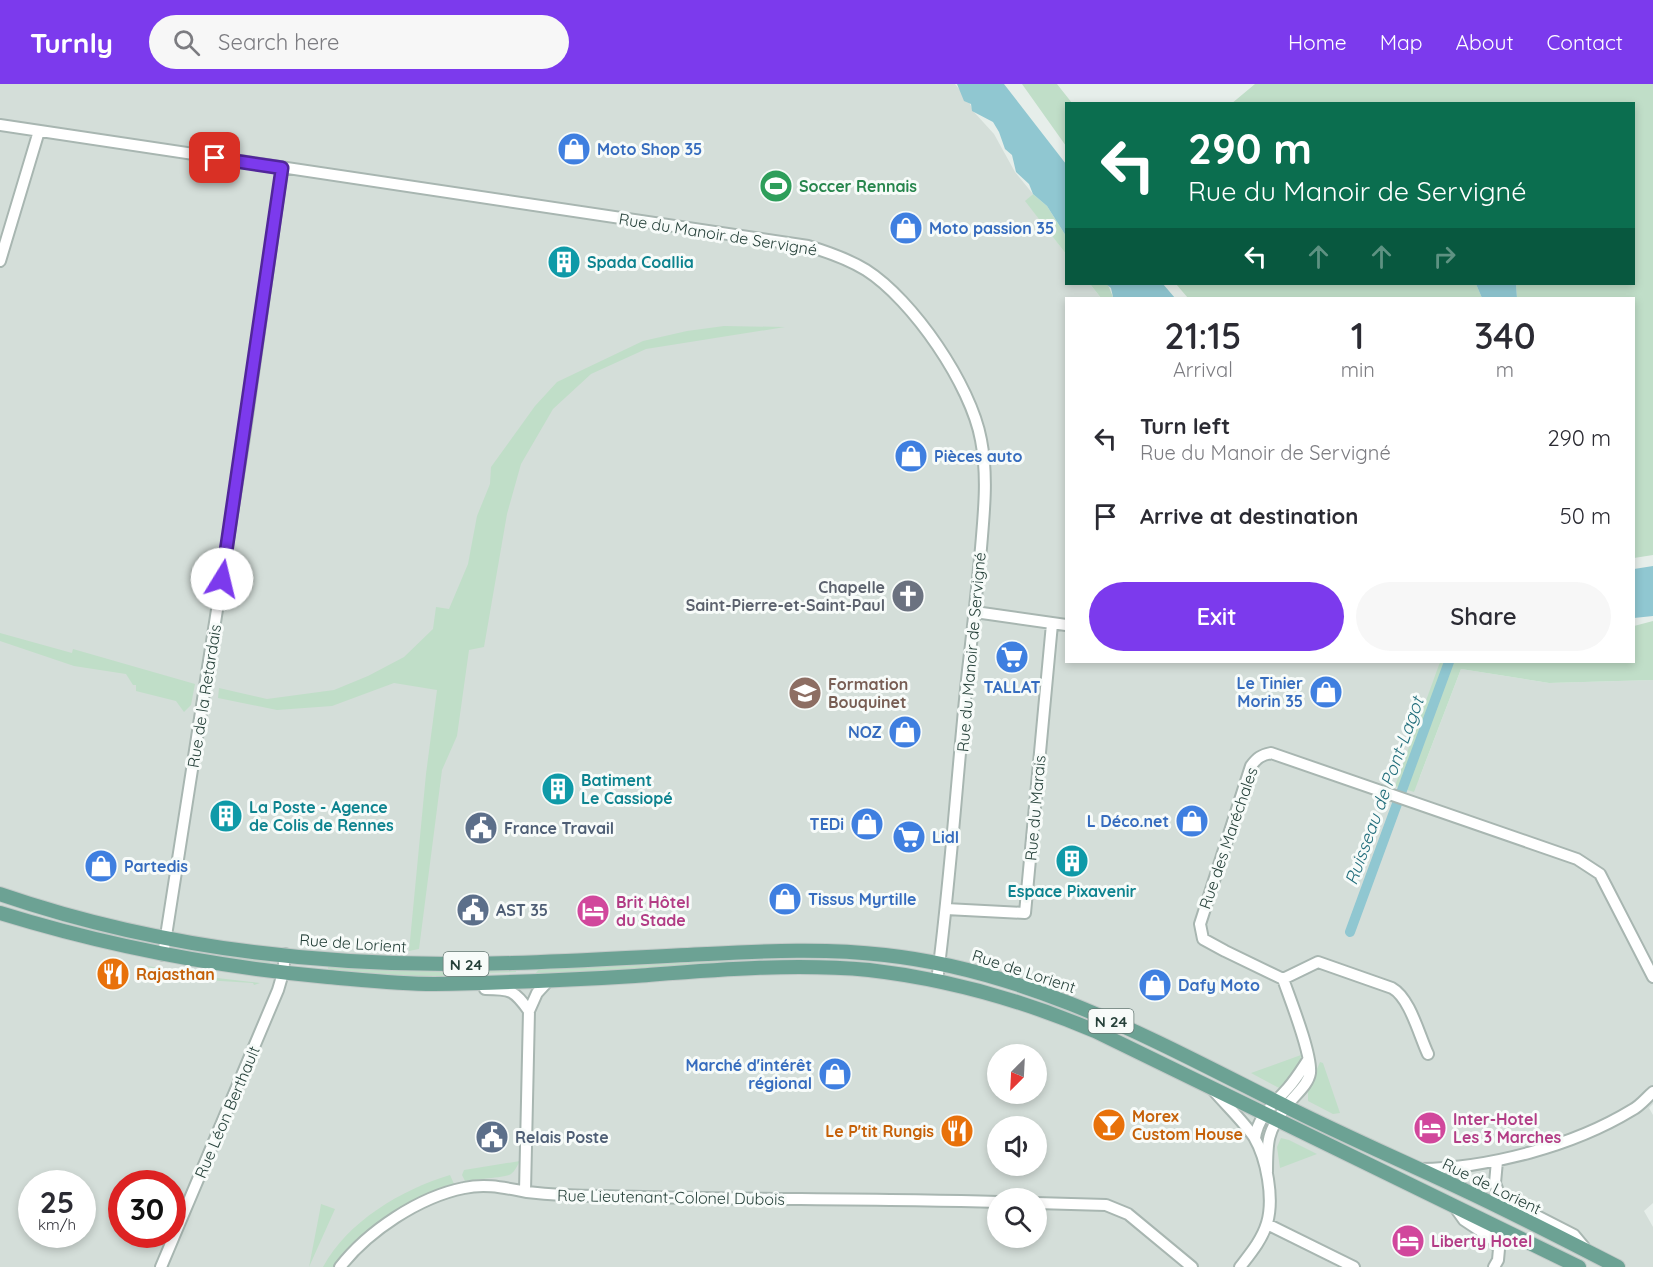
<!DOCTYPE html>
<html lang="en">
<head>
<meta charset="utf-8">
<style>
	:root { --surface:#fff; --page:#f7f7f7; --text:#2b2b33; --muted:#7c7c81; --accent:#7c3aed }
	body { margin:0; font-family:Quicksand,sans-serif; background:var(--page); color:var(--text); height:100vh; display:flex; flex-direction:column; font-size:22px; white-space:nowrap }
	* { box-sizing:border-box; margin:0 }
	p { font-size:20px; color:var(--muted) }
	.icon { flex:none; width:33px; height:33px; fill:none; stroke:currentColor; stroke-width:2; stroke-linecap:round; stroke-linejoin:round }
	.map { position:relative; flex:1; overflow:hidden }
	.side { position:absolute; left:1065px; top:213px; width:570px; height:366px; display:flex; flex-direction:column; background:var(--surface); border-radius:0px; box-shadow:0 3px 9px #0003 }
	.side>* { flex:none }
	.guide { position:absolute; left:1065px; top:18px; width:570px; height:183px; border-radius:0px; box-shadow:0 3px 9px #0003; background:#0b6e4f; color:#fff; overflow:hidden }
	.needle { width:39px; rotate:204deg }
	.fabs { position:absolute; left:987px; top:960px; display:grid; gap:12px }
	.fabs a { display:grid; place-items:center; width:60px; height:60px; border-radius:50%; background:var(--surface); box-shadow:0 3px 9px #0003; font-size:30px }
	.speed { position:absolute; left:18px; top:1086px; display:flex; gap:12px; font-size:30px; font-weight:700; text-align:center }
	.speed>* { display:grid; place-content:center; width:78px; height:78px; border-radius:50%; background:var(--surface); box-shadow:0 3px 9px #0003; line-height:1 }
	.speed small { font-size:15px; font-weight:400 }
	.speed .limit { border:9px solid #d22; background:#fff; color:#111 }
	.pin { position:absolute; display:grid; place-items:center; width:51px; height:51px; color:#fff; margin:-26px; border-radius:12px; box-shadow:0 3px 9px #0006 }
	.me { position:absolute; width:66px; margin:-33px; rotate:9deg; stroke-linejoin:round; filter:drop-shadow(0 0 4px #0008) }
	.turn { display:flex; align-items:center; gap:21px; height:126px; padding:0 24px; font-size:27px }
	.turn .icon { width:78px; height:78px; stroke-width:2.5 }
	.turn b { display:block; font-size:42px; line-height:51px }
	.lanes { display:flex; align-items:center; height:57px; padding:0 24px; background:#0003; justify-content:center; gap:30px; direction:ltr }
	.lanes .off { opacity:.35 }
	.eta { display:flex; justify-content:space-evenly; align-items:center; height:102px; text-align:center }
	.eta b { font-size:36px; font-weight:600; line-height:42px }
	.primary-button { display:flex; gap:12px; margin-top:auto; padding:12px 24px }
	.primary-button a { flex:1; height:69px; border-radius:36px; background:var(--accent); color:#fff; font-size:24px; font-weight:600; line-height:69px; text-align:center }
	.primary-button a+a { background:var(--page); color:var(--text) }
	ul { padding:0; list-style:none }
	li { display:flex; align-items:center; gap:18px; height:78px; padding:0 24px }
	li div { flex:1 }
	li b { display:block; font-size:22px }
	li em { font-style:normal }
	header { display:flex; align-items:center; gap:36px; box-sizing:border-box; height:84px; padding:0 30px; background:var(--accent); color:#fff }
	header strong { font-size:28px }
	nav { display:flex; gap:33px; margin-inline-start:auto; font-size:21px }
	.search { width:420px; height:54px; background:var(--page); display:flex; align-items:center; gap:15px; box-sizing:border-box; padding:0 21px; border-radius:33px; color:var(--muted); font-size:22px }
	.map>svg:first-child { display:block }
	.built { fill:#d4ded9; fill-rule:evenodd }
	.green { fill:#c0dec8 }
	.water { fill:#90c7d1 }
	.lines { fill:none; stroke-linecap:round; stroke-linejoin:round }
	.canal { stroke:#90c7d1; stroke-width:10 }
	.minor-casing { stroke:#a8b6b1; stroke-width:14 }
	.major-casing { stroke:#c2cac8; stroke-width:16 }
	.minor { stroke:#fff; stroke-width:10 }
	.major { stroke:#6ca294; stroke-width:14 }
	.route-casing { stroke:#51269a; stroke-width:15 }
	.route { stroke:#7c3aed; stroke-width:10 }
	.labels { text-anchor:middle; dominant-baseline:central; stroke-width:6; stroke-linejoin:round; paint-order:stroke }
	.shield { fill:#f7fbf9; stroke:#647873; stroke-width:1.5 }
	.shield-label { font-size:15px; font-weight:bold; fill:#254039 }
	.shop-label { font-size:16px; font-weight:bold; fill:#366cbe; stroke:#f7fbf9; text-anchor:start }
	.leisure-label { font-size:16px; font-weight:bold; fill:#27864d; stroke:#f7fbf9; text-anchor:start }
	.street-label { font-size:16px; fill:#254039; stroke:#f7fbf9 }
	.culture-label { font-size:16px; font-weight:bold; fill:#0d838f; stroke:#f7fbf9; text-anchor:start }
	.worship-label { font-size:16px; font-weight:bold; fill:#5b616d; stroke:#f7fbf9; text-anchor:end }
	.education-label { font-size:16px; font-weight:bold; fill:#785e54; stroke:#f7fbf9; text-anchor:start }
	.service-label { font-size:16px; font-weight:bold; fill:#4e5e75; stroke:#f7fbf9; text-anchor:start }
	.hotel-label { font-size:16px; font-weight:bold; fill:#b23c85; stroke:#f7fbf9; text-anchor:start }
	.food-label { font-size:16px; font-weight:bold; fill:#c56008; stroke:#f7fbf9; text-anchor:start }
	.water-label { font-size:18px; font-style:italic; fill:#206d7b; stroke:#f7fbf9 }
</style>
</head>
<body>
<header>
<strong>Turnly</strong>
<div class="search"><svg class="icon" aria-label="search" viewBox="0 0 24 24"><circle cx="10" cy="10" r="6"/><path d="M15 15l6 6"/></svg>Search here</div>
<nav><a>Home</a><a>Map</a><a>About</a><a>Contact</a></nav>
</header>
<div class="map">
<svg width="1653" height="1183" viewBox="0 0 1653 1183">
	<rect width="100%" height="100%" fill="#e6eeea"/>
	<!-- built -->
	<path class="built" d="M0,0H955L968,16L974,28L994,50L1015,88L1033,110L1026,117L1066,170V200H1090L1101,214H1066V578H1440L1419,695L1461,585L1549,599L1653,596V1020L1649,1024L1653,1031V1119L1644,1127L1653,1143V1183H0ZM998,970H1036V1010H998ZM998,1042H1036V1082H998ZM32,1100H82V1150H32ZM122,1100H172V1150H122ZM998,1114H1036V1154H998Z"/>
	<!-- green -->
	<path class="green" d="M1022,0H1057L1072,19L1066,20V62Z
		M1255,0H1653V471L1634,474V214H1517L1516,200H1634V20H1231Z
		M1033,110L1047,122L1066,152V170L1025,117Z
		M1090,200L1108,201L1113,213L1116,214H1101Z
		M1176,200H1476L1482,214H1188Z
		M724,242L785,243L646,265L591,290L553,325L521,380L507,430L484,563L469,566L457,652L442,686L419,865L409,867L426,690L437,606L394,599L332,622L277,626L218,614L219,604L267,615L334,606L368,592L404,573L433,545L436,523L449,525L468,480L477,432L490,400L491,383L535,322L557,298L643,257L687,247Z
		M1653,537V596L1549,599L1461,585L1414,708L1395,702L1440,578H1634V542Z
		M0,549L72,569L73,565L195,600L191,621L184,628L176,617L136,607V601H133L126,590L74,582L0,557Z
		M185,862L270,875V881L184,869Z
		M732,875L731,880L534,891L541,883Z
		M328,880L516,884V888L481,889L471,893L389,892L328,888Z
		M143,881L200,892L260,899L254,901L253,899L204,896L203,894L183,895Z
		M1301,971L1300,981L1281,1005L1251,989Z
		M1320,978L1323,979L1340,1029L1333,1030L1308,1017V1006Z
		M1281,1054L1289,1056L1317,1070L1280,1084L1277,1063Z
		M520,1077C517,1082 515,1087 511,1090C505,1094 475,1095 465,1097L462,1091L464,1086Z
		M450,1091L455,1102L423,1114L336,1183H323C348,1137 401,1106 450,1091Z
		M321,1120L335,1125L309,1183L320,1126Z"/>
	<!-- water -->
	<path class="water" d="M957,0H1004L1066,80V152L1047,122L1033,110L1029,100L1016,88L1012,71L1005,65L999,48L993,38L972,27L971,20L964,17Z
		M1106,200H1163L1175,214H1116L1113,213L1111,204Z
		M1476,200H1516L1517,214H1482Z
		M1653,482V532L1634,534V485Z"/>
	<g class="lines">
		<!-- canal -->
		<path class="canal" d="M1350,848L1449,578"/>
		<defs>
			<path id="minor" d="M0,41L808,162C828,168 848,175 866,186C913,216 971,301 981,356C988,392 984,428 981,464C977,505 973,545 968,586C957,689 951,793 937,897
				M0,177L39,47
				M975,528L1066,541
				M946,825L1025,829L1052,540
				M163,871L244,353L282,85
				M1283,895L1318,878L1392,904C1410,914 1419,951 1428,970
				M485,905C511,905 514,906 529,927
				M1214,1007C1227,1022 1243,1037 1254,1053C1267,1075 1274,1115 1267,1139C1262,1156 1250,1170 1240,1183
				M1255,1054C1258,1032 1274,1020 1288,1004C1296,995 1302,985 1308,976
				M1497,1077L1495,1099L1500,1113L1574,1151L1584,1163
				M1420,1085C1489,1084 1573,1062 1632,1026C1640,1022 1646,1014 1653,1008
				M1267,1088C1267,1058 1267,1047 1286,1023C1293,1012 1308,1002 1310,989C1312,970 1290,915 1283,895L1225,867L1203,855L1200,840L1251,682C1257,674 1261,671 1271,669L1577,775L1600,790L1653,893
				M525,1107L529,927L537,909L548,897
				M1036,1119L1106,1121L1128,1130L1192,1183
				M1454,1122L1464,1136L1491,1154L1499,1165L1498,1176L1494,1183
				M1267,1140L1354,1183
				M161,1183L278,906L283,889L285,870
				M340,1183C368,1147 419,1113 464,1104C486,1099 505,1104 527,1108C552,1111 578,1112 603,1112C735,1116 866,1114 998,1118"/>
			<path id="major" d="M0,810C163,866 340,885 512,879C577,877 642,873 707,870C767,867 826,864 885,871C1032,887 1159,959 1289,1024C1347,1053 1407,1079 1466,1107C1517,1131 1567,1157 1618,1183
				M0,829C107,862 216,883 328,893C363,896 399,900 434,900C501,899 568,896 635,892C713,886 791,879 869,886C948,895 1022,916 1095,947L1579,1183"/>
		</defs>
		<!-- minor casing -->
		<use href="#minor" class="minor-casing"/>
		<!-- major casing -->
		<use href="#major" class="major-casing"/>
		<!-- minor -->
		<use href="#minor" class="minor"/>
		<!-- major -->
		<use href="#major" class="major"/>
	</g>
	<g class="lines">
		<defs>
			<path id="route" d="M215,74L282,84L222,495"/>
		</defs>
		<!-- route casing -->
		<use href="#route" class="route-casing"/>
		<!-- route -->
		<use href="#route" class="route"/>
	</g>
	<!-- icons -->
	<defs>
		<symbol id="shop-disc" viewBox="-11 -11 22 22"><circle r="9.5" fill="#3f7fe0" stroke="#f7fbf9"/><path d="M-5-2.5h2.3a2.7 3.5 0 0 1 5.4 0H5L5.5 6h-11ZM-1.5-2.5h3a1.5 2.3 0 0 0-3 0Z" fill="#fff"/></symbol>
		<symbol id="stadium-disc" viewBox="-11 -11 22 22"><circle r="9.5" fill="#2e9e5b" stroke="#f7fbf9"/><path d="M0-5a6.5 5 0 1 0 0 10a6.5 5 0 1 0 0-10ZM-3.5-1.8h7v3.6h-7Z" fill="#fff"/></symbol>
		<symbol id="building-disc" viewBox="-11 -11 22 22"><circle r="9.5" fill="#0f9aa8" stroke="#f7fbf9"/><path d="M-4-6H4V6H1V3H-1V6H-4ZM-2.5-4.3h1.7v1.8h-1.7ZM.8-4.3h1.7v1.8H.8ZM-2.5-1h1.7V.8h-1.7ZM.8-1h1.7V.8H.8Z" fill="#fff"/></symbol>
		<symbol id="church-disc" viewBox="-11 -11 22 22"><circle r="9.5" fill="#6b7280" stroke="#f7fbf9"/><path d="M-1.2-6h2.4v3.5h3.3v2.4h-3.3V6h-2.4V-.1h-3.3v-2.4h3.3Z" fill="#fff"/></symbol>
		<symbol id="supermarket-disc" viewBox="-11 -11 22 22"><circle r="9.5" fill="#3f7fe0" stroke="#f7fbf9"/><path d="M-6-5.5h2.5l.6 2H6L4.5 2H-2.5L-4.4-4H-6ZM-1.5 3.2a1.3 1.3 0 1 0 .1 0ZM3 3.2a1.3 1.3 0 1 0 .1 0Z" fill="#fff"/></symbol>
		<symbol id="university-disc" viewBox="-11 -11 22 22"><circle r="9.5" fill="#8d6e63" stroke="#f7fbf9"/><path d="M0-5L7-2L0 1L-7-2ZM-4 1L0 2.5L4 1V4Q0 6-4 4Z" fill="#fff"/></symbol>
		<symbol id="civic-disc" viewBox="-11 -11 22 22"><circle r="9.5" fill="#5c6f8a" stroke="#f7fbf9"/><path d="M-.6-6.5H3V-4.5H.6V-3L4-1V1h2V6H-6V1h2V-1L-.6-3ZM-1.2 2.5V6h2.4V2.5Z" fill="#fff"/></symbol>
		<symbol id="hotel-disc" viewBox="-11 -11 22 22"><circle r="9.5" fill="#d1479c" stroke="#f7fbf9"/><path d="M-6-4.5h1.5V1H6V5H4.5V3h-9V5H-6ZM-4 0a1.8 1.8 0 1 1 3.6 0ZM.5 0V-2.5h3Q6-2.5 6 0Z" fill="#fff"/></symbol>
		<symbol id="restaurant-disc" viewBox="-11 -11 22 22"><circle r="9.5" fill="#e8710a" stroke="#f7fbf9"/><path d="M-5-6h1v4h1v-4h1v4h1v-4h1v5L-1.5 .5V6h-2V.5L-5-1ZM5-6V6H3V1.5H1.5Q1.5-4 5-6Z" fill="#fff"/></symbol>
		<symbol id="bar-disc" viewBox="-11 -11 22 22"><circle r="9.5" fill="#e8710a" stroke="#f7fbf9"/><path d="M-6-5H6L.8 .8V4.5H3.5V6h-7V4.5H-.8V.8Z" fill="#fff"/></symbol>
	</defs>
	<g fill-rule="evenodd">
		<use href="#shop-disc" x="555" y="46" width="38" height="38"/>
		<use href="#stadium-disc" x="757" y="83" width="38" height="38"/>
		<use href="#shop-disc" x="887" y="125" width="38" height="38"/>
		<use href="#building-disc" x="545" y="159" width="38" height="38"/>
		<use href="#shop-disc" x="892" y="353" width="38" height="38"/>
		<use href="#church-disc" x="889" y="493" width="38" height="38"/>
		<use href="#supermarket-disc" x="993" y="554" width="38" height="38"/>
		<use href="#shop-disc" x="1307" y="589" width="38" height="38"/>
		<use href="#university-disc" x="786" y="590" width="38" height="38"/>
		<use href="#shop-disc" x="886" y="629" width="38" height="38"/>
		<use href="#building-disc" x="539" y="686" width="38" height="38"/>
		<use href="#building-disc" x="207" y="713" width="38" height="38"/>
		<use href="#shop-disc" x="1173" y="718" width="38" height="38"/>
		<use href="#shop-disc" x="848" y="721" width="38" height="38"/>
		<use href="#civic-disc" x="462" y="725" width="38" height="38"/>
		<use href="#supermarket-disc" x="890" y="734" width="38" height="38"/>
		<use href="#building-disc" x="1053" y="758" width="38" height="38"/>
		<use href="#shop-disc" x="82" y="763" width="38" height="38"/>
		<use href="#shop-disc" x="766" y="796" width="38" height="38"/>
		<use href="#civic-disc" x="454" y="807" width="38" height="38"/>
		<use href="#hotel-disc" x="574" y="808" width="38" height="38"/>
		<use href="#restaurant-disc" x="94" y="871" width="38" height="38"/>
		<use href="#shop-disc" x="1136" y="882" width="38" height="38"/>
		<use href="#shop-disc" x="816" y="971" width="38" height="38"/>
		<use href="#bar-disc" x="1090" y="1022" width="38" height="38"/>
		<use href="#hotel-disc" x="1411" y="1025" width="38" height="38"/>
		<use href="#restaurant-disc" x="938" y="1028" width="38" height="38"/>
		<use href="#civic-disc" x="473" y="1034" width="38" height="38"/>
		<use href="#hotel-disc" x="1389" y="1138" width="38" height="38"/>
	</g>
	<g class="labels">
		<!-- shield labels -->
		<g class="shield">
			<rect x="443.5" y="868" width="45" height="24" rx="4.5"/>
			<rect x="1088.5" y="925" width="45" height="24" rx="4.5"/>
		</g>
		<g class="shield-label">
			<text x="466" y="880">N 24</text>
			<text x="1111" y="937">N 24</text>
		</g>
		<!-- shop labels -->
		<g class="shop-label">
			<text x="597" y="65">Moto Shop 35</text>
			<text x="929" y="144">Moto passion 35</text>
			<text x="934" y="372">Pièces auto</text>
			<text x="1303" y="599" text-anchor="end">Le Tinier<tspan x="1303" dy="18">Morin 35</tspan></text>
			<text x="1012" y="603" text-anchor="middle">TALLAT</text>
			<text x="882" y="648" text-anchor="end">NOZ</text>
			<text x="1169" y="737" text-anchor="end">L Déco.net</text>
			<text x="844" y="740" text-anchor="end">TEDi</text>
			<text x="932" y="753">Lidl</text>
			<text x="124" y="782">Partedis</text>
			<text x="808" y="815">Tissus Myrtille</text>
			<text x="1178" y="901">Dafy Moto</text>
			<text x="812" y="981" text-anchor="end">Marché d'intérêt<tspan x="812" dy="18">régional</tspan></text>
		</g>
		<!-- leisure labels -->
		<g class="leisure-label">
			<text x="799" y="102">Soccer Rennais</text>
		</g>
		<!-- street labels -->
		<g class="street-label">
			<text transform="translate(718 150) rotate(9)">Rue du Manoir de Servigné</text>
			<text transform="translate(971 568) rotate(-85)">Rue du Manoir de Servigné</text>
			<text transform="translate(204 612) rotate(-81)">Rue de la Retardais</text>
			<text transform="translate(1035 724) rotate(-85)">Rue du Marais</text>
			<text transform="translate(1228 754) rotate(-71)">Rue des Maréchales</text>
			<text transform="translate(353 859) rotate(4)">Rue de Lorient</text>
			<text transform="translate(1024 887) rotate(18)">Rue de Lorient</text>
			<text transform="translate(227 1028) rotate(-67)">Rue Léon Berthault</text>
			<text transform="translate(1492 1102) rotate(26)">Rue de Lorient</text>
			<text transform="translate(671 1113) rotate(1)">Rue Lieutenant-Colonel Dubois</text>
		</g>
		<!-- culture labels -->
		<g class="culture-label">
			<text x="587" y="178">Spada Coallia</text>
			<text x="581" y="696">Batiment<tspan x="581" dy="18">Le Cassiopé</tspan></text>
			<text x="249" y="723">La Poste - Agence<tspan x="249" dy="18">de Colis de Rennes</tspan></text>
			<text x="1072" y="807" text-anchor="middle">Espace Pixavenir</text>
		</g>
		<!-- worship labels -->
		<g class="worship-label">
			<text x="885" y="503">Chapelle<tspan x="885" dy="18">Saint-Pierre-et-Saint-Paul</tspan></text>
		</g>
		<!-- education labels -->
		<g class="education-label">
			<text x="828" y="600">Formation<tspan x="828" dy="18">Bouquinet</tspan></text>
		</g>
		<!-- service labels -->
		<g class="service-label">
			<text x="504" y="744">France Travail</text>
			<text x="496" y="826">AST 35</text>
			<text x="515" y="1053">Relais Poste</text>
		</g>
		<!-- hotel labels -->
		<g class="hotel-label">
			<text x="616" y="818">Brit Hôtel<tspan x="616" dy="18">du Stade</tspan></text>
			<text x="1453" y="1035">Inter-Hotel<tspan x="1453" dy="18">Les 3 Marches</tspan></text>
			<text x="1431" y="1157">Liberty Hotel</text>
		</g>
		<!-- food labels -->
		<g class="food-label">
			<text x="136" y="890">Rajasthan</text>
			<text x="1132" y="1032">Morex<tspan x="1132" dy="18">Custom House</tspan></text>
			<text x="934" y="1047" text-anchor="end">Le P'tit Rungis</text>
		</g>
		<!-- water labels -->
		<g class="water-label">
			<text transform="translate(1384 707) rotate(-70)">Ruisseau de Pont-Lagot</text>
		</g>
	</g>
</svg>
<div class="fabs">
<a><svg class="needle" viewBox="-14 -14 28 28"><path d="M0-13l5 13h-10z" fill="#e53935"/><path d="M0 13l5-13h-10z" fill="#7c7c81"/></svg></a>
<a><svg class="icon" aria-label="sound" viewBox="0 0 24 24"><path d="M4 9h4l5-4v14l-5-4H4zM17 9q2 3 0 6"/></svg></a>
<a><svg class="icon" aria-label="search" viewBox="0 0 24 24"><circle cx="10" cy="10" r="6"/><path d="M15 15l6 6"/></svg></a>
</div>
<div class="speed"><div>25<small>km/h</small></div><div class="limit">30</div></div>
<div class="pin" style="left:215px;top:74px;background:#d93025"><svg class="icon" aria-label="arrive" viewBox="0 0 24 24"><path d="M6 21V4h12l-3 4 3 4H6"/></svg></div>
<svg class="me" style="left:222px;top:495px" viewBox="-20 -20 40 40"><circle r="19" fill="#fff"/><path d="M0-13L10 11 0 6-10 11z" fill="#7c3aed"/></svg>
<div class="guide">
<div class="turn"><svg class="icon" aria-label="left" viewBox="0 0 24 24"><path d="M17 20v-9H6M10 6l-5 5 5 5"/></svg><div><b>290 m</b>Rue du Manoir de Servigné</div></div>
<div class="lanes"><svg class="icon" aria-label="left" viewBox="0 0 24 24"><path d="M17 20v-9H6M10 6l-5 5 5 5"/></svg><svg class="icon off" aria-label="ahead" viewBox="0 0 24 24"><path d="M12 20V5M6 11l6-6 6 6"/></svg><svg class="icon off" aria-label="ahead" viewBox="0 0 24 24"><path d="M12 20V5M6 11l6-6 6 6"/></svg><svg class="icon off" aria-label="right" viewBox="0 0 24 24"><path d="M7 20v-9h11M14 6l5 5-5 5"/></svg></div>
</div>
<section class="side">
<div class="eta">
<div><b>21:15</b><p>Arrival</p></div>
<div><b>1</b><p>min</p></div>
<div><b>340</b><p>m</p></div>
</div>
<ul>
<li><svg class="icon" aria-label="left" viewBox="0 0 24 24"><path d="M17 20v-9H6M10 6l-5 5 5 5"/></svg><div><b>Turn left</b><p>Rue du Manoir de Servigné</p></div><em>290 m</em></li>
<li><svg class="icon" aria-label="arrive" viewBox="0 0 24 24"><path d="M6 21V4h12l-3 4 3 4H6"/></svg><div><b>Arrive at destination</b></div><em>50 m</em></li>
</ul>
<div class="primary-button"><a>Exit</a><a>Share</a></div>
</section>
</div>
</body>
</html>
